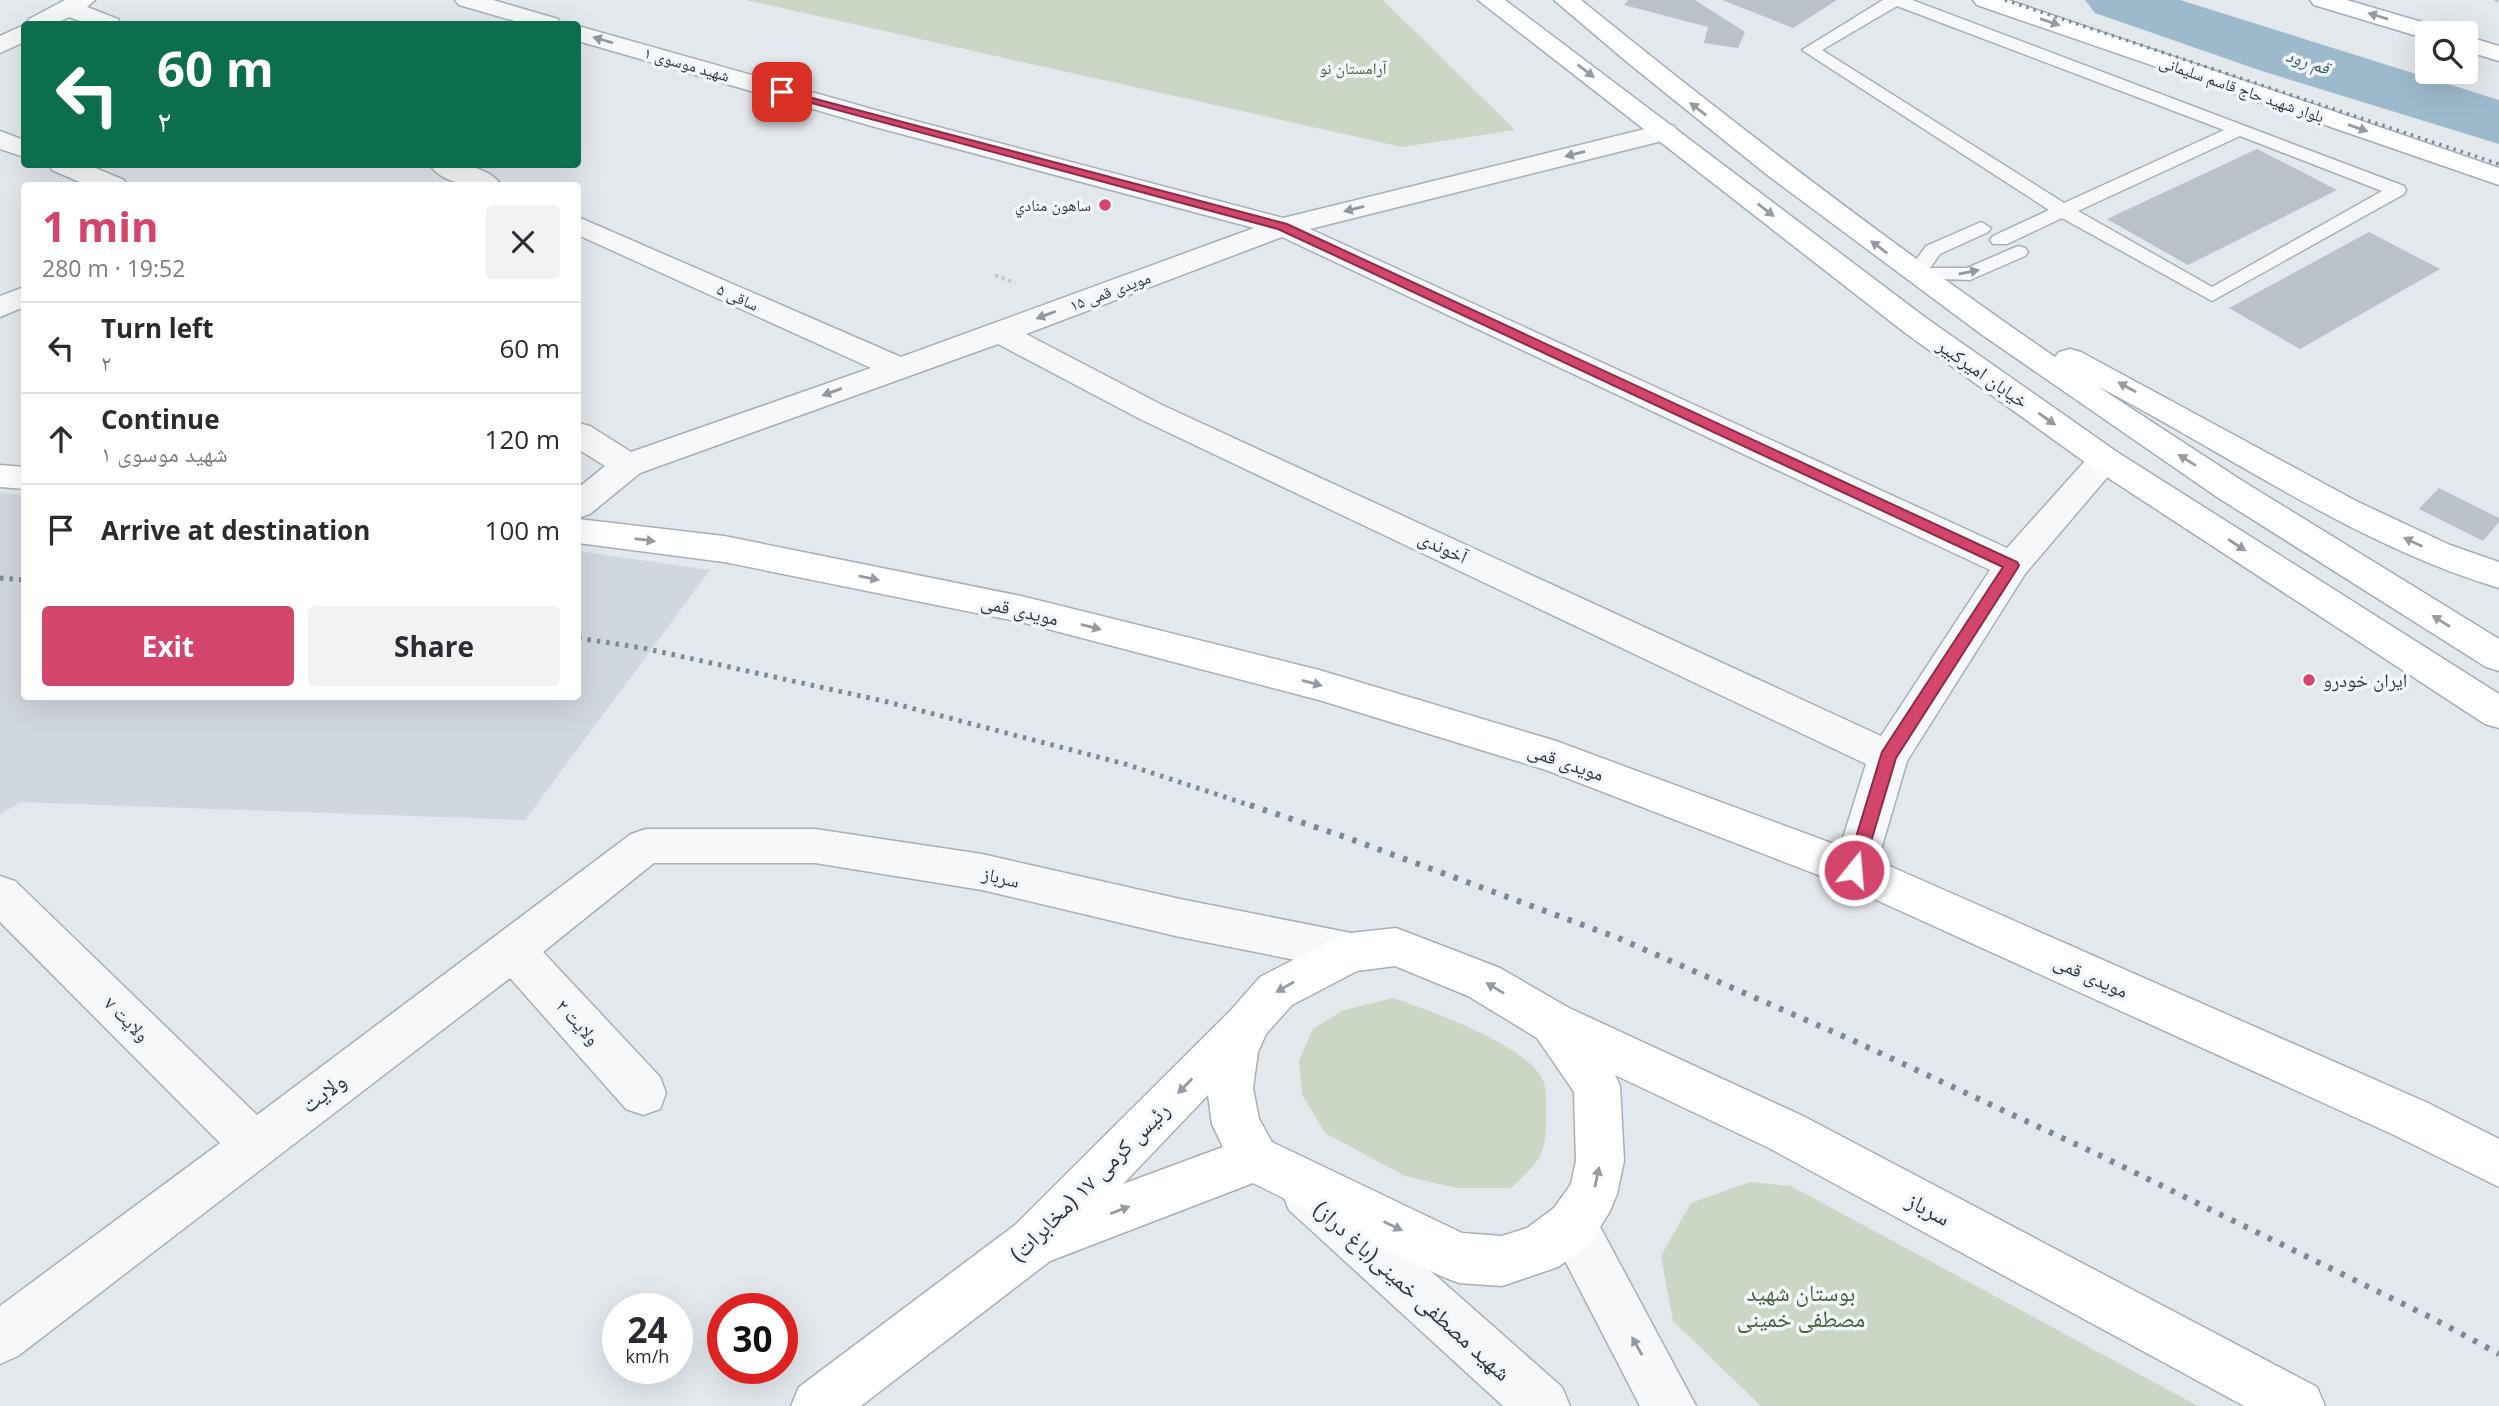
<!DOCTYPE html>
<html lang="en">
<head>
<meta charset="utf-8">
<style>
	:root { --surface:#fff; --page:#f2f2f3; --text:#2b2b33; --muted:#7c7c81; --line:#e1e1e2; --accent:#d4456b }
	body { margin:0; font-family:"Open Sans","Noto Naskh Arabic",sans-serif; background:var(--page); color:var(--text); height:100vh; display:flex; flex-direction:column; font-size:26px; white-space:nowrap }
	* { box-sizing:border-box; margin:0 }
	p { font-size:23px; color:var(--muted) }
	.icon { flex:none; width:38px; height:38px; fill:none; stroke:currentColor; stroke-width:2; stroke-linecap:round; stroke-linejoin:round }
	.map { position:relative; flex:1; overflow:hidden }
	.drawer { position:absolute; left:21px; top:182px; width:560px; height:518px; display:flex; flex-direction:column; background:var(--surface); border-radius:7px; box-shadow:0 7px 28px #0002 }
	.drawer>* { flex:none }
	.hud { position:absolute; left:21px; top:21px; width:560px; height:147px; border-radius:7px; box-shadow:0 7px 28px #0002; background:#0b6e4f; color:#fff; overflow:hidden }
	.tools { position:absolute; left:2415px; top:21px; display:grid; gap:14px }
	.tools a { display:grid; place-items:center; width:63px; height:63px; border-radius:7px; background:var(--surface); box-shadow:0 7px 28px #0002; font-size:35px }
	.speed { position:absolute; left:602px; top:1293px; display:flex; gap:14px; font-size:35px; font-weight:700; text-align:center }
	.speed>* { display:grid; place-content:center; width:91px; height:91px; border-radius:50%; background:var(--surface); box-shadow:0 7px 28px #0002; line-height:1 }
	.speed small { font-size:18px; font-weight:400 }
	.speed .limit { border:10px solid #d22; background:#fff; color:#111 }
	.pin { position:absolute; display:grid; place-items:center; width:60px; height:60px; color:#fff; margin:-30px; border-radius:14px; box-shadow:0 4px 10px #0006 }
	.me { position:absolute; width:77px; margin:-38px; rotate:17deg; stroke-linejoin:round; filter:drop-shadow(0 0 5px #0008) }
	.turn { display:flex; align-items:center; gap:24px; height:147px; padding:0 21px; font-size:32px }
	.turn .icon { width:91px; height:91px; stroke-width:2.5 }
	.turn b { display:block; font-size:49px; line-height:60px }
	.round { display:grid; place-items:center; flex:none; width:74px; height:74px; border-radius:7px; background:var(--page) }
	.summary { display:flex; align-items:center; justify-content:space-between; height:119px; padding:0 21px }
	h1 { font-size:42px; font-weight:700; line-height:52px; color:var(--accent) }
	.primary-button { display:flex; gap:14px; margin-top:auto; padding:14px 21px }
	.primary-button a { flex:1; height:80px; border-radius:7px; background:var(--accent); color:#fff; font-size:28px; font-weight:700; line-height:80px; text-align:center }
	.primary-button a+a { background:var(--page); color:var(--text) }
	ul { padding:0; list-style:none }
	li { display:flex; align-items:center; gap:21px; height:91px; padding:0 21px; border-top:2px solid var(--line) }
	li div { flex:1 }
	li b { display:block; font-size:26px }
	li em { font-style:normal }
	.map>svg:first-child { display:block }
	.built { fill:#d1d7de }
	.green { fill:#cbd6c4 }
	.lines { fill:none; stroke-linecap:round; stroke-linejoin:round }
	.river { fill:#9dbacd; fill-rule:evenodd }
	.building { fill:#bac1ca }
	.lane-casing { stroke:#a8afb7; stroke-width:3 }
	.street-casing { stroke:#a8afb7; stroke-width:3 }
	.secondary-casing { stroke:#a8afb7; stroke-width:3 }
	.primary-casing { stroke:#a2adb8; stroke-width:3 }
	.path { stroke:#c1c6cb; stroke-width:3.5; stroke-dasharray:3.5 3.5; stroke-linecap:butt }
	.lane { fill:#f6f8fa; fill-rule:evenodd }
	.street { fill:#f6f8fa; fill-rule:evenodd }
	.secondary { fill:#fff; fill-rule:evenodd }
	.primary { fill:#fff; fill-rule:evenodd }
	.rail-far2 { stroke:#7c8996; stroke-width:3.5; stroke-dasharray:2.5 5; stroke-linecap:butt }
	.rail-far1 { stroke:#7c8996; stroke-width:5; stroke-dasharray:3.5 6; stroke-linecap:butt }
	.rail { stroke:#7c8996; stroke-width:6; stroke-dasharray:4.5 9; stroke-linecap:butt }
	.oneway { fill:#949ba2 }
	.oneway2 { fill:#9098a0 }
	.route { fill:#d4456b; stroke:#8a2d46; stroke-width:2 }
	.poi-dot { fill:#d4456b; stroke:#f3f6f9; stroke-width:2.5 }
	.labels { text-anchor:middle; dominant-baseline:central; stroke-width:7; stroke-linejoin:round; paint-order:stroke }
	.far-street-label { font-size:16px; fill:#2a3745; stroke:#f3f6f9 }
	.far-park-label { font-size:16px; fill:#446137; stroke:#f3f6f9 }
	.far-poi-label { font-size:16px; fill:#2a3745; stroke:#f3f6f9; text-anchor:end }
	.far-water-label { font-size:18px; font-style:italic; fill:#325b7b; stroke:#f3f6f9 }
	.street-label { font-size:19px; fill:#2a3745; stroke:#f3f6f9 }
	.poi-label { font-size:19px; fill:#2a3745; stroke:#f3f6f9; text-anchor:start }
	.near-street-label { font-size:23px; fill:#2a3745; stroke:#f3f6f9 }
	.near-park-label { font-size:23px; fill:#446137; stroke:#f3f6f9 }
</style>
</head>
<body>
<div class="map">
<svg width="2499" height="1406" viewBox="0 0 2499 1406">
	<rect width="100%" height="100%" fill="#e3e8ec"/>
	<!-- built -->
	<path class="built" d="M0,493L24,495V696H578V551L710,570L525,820L20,802L0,815Z"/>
	<!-- green -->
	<path class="green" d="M746,0H1383L1515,130L1402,147Z
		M1393,998C1429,1011 1531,1045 1544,1083C1547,1093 1546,1106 1546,1115C1547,1155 1539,1162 1511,1188H1457L1405,1176L1325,1133L1302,1094L1299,1060L1313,1029L1344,1010Z
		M1750,1182L1791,1186L2198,1406H1761L1673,1321L1661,1256L1691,1203Z"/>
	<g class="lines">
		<!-- river -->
		<path class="river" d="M2085,0H2180L2499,100V144L2262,71L2095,13Z"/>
	</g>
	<!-- building -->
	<path class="building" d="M1628,0H1695L1745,32L1738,48L1704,43L1708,27L1624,5Z
		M1722,0H1837L1793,28Z
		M2257,149L2337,190L2188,265L2107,219Z
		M2369,232L2440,269L2300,349L2229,308Z
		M2439,488L2499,518V522L2483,541L2419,509Z"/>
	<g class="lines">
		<defs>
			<path id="lane" d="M1883,0H1912L2404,186L2406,190L2404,194L2212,301L2062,218L2007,244H1993L1990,240L1993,236L2049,210L1802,50ZM1897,6L2224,130L2064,203L1822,50ZM2240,136L2382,191L2212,287L2078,211Z
				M1981,222L1991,228L1988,232L1940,254L1930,268H1967L2018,246L2025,248L2028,252L2025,256L1970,280L1909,278L1906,274L1926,246Z"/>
			<path id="street" d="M65,0H95L87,7L118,19L121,24H88L69,17L55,24H26L29,19Z
				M455,0H493L558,19L561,24H525L459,5Z
				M24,25V42L0,53V36Z
				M578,26L893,115L1283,218L1665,124L1674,126L1678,132L1674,138L1310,229L2007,548L2093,452L2105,449L2117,452L2122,460L2025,574L1907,761L1875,870L1869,883L1854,888L1839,883L1833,870L1866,764L1140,419L998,344L640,473L590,514L578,518V488L605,466L578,449V423L590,426L631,452L871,368L578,235V217L901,357L1254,228L875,127L578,41ZM1282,237L1990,570L1881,736L1162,405L1026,334Z
				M0,131L24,140V157L0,149Z
				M49,164H86L124,180L127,186H89L52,170Z
				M429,164C452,164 487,163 502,186C479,186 444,187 429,164Z
				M24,287V307L0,317V296Z
				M646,829H815L982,854L1180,899L1351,933L1366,938L1373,952L1366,966L1351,971L1180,937L982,890L815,863H654L543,952L660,1077L666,1093L660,1109L643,1115L626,1109L510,978L18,1356L0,1364V1306L220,1143L0,922V876L15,881L257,1115L631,834Z
				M1306,1169L1323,1176L1562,1387L1570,1406H1503L1289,1210L1282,1193L1289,1176Z
				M1572,1201L1590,1208L1696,1406H1640L1547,1226L1554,1208Z"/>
			<path id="secondary" d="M0,465L24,467V489L0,487Z
				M578,519L724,536L1021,596L1319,670L1556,741L1869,857L2428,1103L2499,1139V1187L2394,1135L1839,883L1546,770L1319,700L1021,622L724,562L578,543Z
				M1396,928L1500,968L1569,1008L1803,1116L2317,1387L2325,1406H2244L1769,1148L1615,1075L1620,1086L1624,1161L1617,1194L1610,1211L1590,1244L1558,1267L1502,1286L1459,1283L1441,1276L1253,1183L1050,1261L861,1406H791L799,1387L1015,1225L1231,1010L1260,977L1336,938L1351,933ZM1395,966L1468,996L1537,1038L1574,1092L1576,1161L1571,1184L1554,1208L1527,1228L1502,1236L1462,1233L1272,1142L1259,1119L1253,1088L1258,1052L1266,1034L1292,1005L1357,971ZM1208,1095L1212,1124L1223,1147L1123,1184Z"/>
			<path id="primary" d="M1478,0H1505L1926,318L2117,452L2499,694V728L2485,724L2093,468L1904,332Z
				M1554,0H1581C1735,125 1892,245 2055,357L2059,352L2070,349L2081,352L2356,501L2450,545L2499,562V588C2353,544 2231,455 2097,386L2241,480L2499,639V671L2486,667L2217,497L1981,334L1766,174L1627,62Z
				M1973,0H2008L2499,168V185L1977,5Z
				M2310,0H2347L2442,28L2445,33H2427V39L2314,5Z
				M2466,36L2499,46V61L2466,51Z"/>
		</defs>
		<!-- lane casing -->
		<use href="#lane" class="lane-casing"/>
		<!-- street casing -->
		<use href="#street" class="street-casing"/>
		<!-- secondary casing -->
		<use href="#secondary" class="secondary-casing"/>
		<!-- primary casing -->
		<use href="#primary" class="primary-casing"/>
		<!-- path -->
		<path class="path" d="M2495,0L2499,1
			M995,275L1015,283"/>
		<!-- lane -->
		<use href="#lane" class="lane"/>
		<!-- street -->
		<use href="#street" class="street"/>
		<!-- secondary -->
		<use href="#secondary" class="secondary"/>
		<!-- primary -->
		<use href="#primary" class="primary"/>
		<!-- rail-far2 -->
		<path class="rail-far2" d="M2005,0L2499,164"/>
		<!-- rail-far1 -->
		<path class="rail-far1" d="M0,578L24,580
			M578,638L643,648L888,702L1125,764L1255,807"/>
		<!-- rail -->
		<path class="rail" d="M1250,805L1348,838L1618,938L1852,1040L2099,1155L2432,1318L2499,1354"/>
	</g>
	<!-- one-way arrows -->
	<defs><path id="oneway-solid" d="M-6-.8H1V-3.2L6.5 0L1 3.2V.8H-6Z" transform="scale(1.75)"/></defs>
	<g class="oneway">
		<use href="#oneway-solid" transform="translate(2378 16) rotate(-163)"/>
		<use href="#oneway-solid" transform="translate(2050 22) rotate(19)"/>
		<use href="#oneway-solid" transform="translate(1586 71) rotate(38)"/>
		<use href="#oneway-solid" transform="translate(1698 109) rotate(-142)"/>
		<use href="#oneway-solid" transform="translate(2358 128) rotate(19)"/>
		<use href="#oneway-solid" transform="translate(1766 210) rotate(38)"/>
		<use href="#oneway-solid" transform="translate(1879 247) rotate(-143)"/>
		<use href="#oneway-solid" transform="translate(2127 387) rotate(-151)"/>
		<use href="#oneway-solid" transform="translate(2047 419) rotate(35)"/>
		<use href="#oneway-solid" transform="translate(2187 460) rotate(-148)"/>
		<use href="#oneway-solid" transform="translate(645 540) rotate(7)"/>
		<use href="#oneway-solid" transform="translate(2413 542) rotate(-154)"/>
		<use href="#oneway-solid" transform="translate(2237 545) rotate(33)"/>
		<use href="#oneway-solid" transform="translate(869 578) rotate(11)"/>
		<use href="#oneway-solid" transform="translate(2441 621) rotate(-148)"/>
		<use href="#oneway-solid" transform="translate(1091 627) rotate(14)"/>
		<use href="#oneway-solid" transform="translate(1312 683) rotate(15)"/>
		<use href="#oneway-solid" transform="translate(1285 987) rotate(150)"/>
		<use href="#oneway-solid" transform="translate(1495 988) rotate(-149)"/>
		<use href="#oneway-solid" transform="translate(1185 1086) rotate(134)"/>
		<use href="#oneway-solid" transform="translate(1597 1177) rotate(-78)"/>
		<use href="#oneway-solid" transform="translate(1120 1210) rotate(-21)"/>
		<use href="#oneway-solid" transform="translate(1393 1226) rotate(26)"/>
	</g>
	<g class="oneway2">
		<use href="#oneway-solid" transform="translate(603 40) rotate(-164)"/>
		<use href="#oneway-solid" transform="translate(1575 154) rotate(166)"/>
		<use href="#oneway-solid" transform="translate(1354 209) rotate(166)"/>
		<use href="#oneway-solid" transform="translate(1969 272) rotate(-12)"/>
		<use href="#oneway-solid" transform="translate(1046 315) rotate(159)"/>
		<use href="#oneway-solid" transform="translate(832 392) rotate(160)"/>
		<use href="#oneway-solid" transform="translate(1637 1346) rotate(-119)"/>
	</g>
	<!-- route -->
	<path class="route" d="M778,89L1287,224L2017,562L2019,565L2017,569L1896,758L1861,875L1854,877L1848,875L1846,870L1882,752L2003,567L1278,229L778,94Z"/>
	<!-- markers -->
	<g class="poi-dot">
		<circle cx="1105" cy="205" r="7"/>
		<circle cx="2309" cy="680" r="7"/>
	</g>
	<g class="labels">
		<!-- far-street labels -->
		<g class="far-street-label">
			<text transform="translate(687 64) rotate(16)">شهید موسوی ۱</text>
			<text transform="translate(2242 89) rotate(19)">بلوار شهید حاج قاسم سلیمانی</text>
			<text transform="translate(1110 291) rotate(-20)">مویدی قمی ۱۵</text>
			<text transform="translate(738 297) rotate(24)">ساقی ۵</text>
		</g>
		<!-- far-park labels -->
		<g class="far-park-label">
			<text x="1353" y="68">آرامستان نو</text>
		</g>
		<!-- far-poi labels -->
		<g class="far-poi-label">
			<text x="1091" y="205">ساهون منادي</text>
		</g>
		<!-- far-water labels -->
		<g class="far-water-label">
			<text transform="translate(2308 61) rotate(18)">قم رود</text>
		</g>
		<!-- street labels -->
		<g class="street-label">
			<text transform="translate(1983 373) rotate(35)">خیابان امیرکبیر</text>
			<text transform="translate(1443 547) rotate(25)">آخوندی</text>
			<text transform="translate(1020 610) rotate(13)">مویدی قمی</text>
			<text transform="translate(1566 762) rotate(19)">مویدی قمی</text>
			<text transform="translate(1001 877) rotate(13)">سرباز</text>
			<text transform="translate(2091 976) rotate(24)">مویدی قمی</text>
			<text transform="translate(127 1019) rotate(45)">ولایت ۷</text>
			<text transform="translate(578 1022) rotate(48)">ولایت ۲</text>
		</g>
		<!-- poi labels -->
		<g class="poi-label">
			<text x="2323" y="680">ایران خودرو</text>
		</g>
		<!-- near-street labels -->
		<g class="near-street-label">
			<text transform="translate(323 1092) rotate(-37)">ولایت</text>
			<text transform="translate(1089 1181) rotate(-45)">رئیس کرمی ۱۷ (مخابرات)</text>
			<text transform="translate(1929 1208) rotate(28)">سرباز</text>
			<text transform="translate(1413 1290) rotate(42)">شهید مصطفی خمینی(باغ دراز)</text>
		</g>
		<!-- near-park labels -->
		<g class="near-park-label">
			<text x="1801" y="1292">بوستان شهید<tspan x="1801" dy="26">مصطفی خمینی</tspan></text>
		</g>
	</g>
</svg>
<div class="tools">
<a><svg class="icon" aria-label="search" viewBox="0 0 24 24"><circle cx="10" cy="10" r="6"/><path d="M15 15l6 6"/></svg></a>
</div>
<div class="speed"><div>24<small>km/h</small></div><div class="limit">30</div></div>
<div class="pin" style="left:782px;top:92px;background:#d93025"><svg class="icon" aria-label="arrive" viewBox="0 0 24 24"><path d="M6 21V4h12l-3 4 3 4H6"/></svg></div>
<svg class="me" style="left:1854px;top:870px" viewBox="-20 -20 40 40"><circle r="17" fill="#d4456b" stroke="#fff" stroke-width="3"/><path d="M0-11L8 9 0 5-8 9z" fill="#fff"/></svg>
<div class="hud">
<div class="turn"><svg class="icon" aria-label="left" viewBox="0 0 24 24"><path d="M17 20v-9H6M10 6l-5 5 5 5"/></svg><div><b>60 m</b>۲</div></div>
</div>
<section class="drawer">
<div class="summary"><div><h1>1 min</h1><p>280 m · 19:52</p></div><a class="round"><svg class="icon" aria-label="close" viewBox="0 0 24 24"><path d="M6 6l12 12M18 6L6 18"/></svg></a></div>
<ul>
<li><svg class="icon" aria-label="left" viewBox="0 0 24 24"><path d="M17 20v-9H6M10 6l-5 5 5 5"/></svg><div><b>Turn left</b><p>۲</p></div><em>60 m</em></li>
<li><svg class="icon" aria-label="ahead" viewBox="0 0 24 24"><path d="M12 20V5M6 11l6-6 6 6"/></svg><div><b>Continue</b><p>شهید موسوی ۱</p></div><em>120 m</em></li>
<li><svg class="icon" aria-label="arrive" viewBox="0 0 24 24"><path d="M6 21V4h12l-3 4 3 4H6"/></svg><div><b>Arrive at destination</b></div><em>100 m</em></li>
</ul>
<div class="primary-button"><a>Exit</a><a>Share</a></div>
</section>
</div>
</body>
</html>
